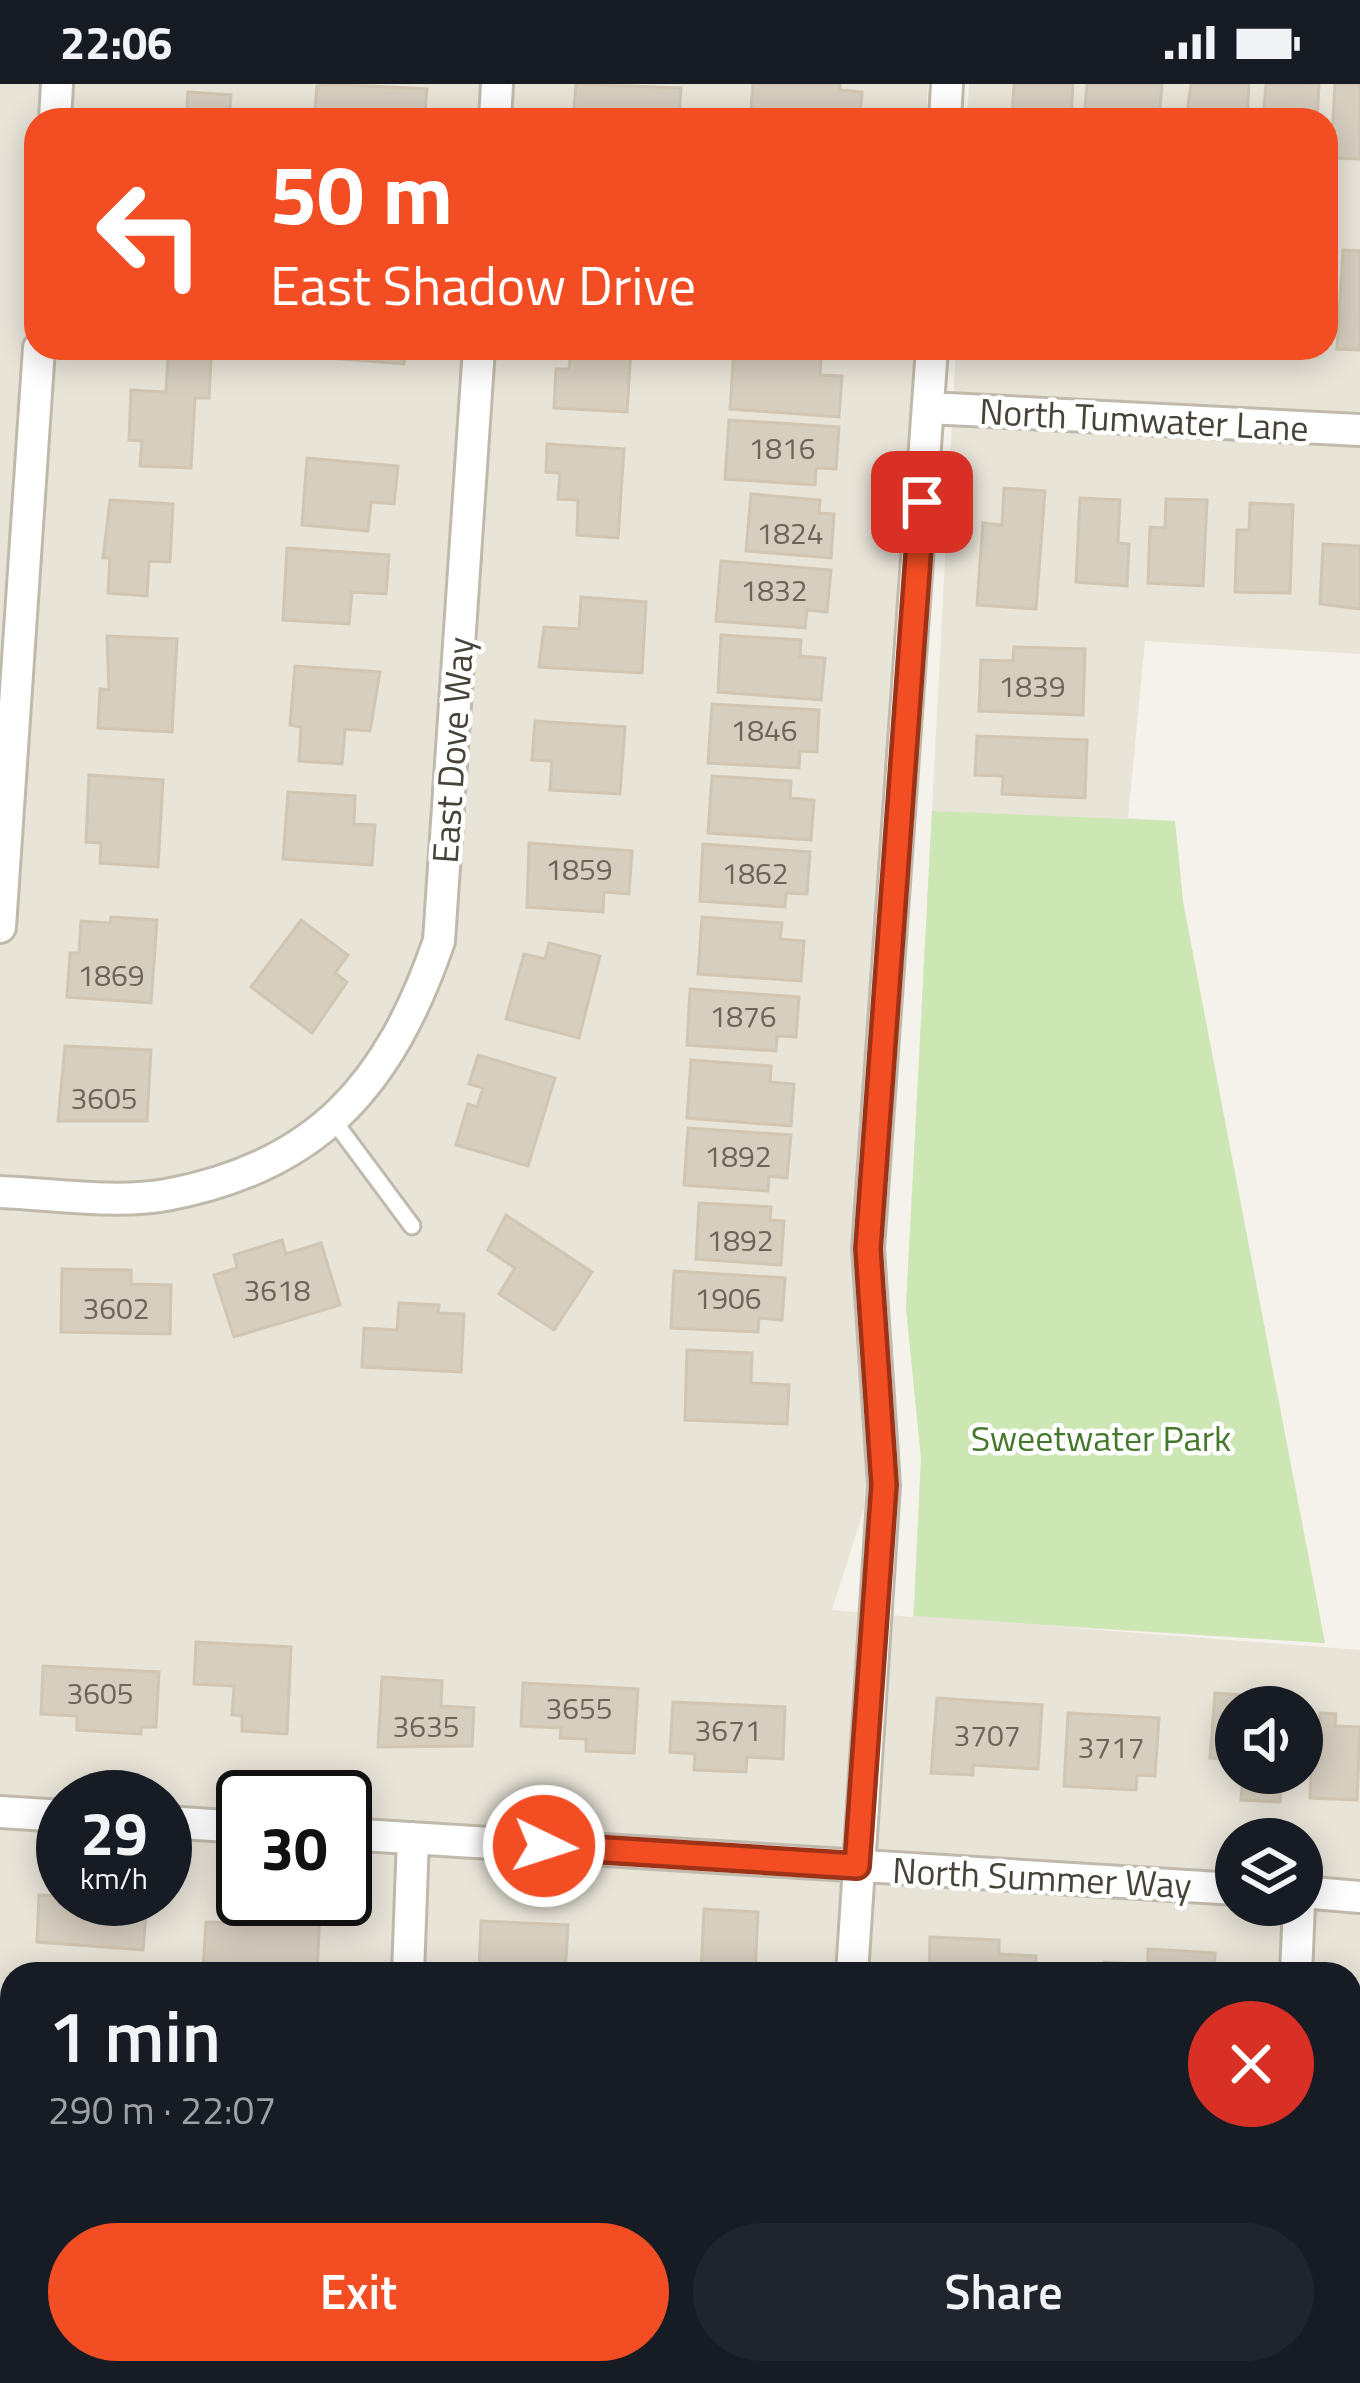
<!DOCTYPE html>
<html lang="en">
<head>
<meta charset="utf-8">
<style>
	:root { --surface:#171b24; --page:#20242c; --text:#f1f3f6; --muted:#9ea1a6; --accent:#f24d23 }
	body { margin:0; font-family:"Titillium Web",sans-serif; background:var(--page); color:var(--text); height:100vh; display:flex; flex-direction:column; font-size:45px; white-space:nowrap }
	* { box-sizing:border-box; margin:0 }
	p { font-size:39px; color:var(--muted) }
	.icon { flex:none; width:66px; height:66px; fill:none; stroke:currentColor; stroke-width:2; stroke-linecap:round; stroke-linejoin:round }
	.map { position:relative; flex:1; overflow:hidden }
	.details { position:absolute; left:0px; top:1878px; width:1362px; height:423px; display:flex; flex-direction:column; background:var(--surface); border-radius:36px 36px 0 0; box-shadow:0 6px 30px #0003 }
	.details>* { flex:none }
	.guide { position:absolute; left:24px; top:24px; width:1314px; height:252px; border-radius:36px; box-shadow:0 6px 30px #0003; background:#f24d23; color:#fff; overflow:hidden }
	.tools { position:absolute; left:1215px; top:1602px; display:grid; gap:24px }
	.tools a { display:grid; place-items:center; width:108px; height:108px; border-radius:50%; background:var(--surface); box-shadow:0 6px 30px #0003; font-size:60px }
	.speed { position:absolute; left:36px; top:1686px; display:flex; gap:24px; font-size:60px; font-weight:700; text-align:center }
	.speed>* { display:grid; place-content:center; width:156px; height:156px; border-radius:50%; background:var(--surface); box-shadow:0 6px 30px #0003; line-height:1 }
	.speed small { font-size:30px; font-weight:400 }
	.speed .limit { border:6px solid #111; border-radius:18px; background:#fff; color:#111 }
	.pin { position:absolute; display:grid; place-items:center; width:102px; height:102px; color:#fff; margin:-51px; border-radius:24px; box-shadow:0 6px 18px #0006 }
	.me { position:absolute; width:132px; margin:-66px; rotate:94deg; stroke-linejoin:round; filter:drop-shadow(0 0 9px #0008) }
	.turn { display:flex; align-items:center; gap:42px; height:252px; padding:0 48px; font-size:54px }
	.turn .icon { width:156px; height:156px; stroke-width:2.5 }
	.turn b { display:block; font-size:84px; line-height:102px }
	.round { display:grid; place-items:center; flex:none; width:126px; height:126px; border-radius:63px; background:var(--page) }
	.overview { display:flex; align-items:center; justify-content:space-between; height:204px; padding:0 48px }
	h1 { font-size:72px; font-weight:600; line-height:90px }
	.primary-button { display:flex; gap:24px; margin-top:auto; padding:24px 48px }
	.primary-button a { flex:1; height:138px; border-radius:72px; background:var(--accent); color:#fff; font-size:48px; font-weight:600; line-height:138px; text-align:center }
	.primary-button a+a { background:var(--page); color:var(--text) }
	.status { display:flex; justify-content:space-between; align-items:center; height:84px; padding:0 60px; background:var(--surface); direction:ltr }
	.status svg { height:33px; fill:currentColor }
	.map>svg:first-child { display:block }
	.residential { fill:#e8e4d8; fill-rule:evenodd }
	.green { fill:#cde7b4 }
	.building { fill:#d6cebf; stroke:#d0c6b3; stroke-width:3 }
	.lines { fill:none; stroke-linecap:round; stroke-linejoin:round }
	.service-casing { stroke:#c0baac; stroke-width:21 }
	.minor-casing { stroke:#c0baac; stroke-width:36 }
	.service { stroke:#fff; stroke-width:15 }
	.minor { stroke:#fff; stroke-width:30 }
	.route-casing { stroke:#9d3217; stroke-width:30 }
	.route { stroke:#f24d23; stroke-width:21 }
	.labels { text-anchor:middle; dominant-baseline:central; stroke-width:9; stroke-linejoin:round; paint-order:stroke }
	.number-label { font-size:30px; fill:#6c665a }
	.street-label { font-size:36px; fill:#484338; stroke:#fff }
	.park-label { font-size:36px; fill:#45782d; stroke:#fff }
</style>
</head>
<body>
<div class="status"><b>22:06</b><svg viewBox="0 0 49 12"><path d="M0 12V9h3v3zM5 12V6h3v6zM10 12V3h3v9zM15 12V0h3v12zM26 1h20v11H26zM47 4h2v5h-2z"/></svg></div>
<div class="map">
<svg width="1360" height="2299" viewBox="0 0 1360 2299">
	<rect width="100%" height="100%" fill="#f4f2ea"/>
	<!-- residential -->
	<path class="residential" d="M0,0H928L926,36H36V264H914L858,1280L867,1355L864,1425L832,1526L913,1533L921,1374L906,1223L956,264H1326V36H967L969,0H1360V570L1145,557L1128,734L1175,737L1183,818L1325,1559L1035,1541L1360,1566V2299H0ZM1236,1623H1302V1689H1236ZM63,1713H165V1815H63ZM243,1713H345V1815H243ZM1236,1755H1302V1821H1236ZM12,1890H1350V2289H12Z"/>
	<!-- green -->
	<path class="green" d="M932,727L1175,737L1183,818L1325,1559L914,1532L921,1374L906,1223Z"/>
	<!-- building -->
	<path class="building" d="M332,0L427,5L424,36L314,35L317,2Z
		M576,0L681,4L679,36H573Z
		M753,0H840V6L862,8L860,36H750Z
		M1014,0H1073L1071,36H1012Z
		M1087,0H1162L1159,36H1084Z
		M1191,0H1249L1247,36H1186Z
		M1266,0H1319L1317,36H1263Z
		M1335,0H1360V75L1331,74Z
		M188,8L231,11L229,36H186Z
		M1343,166L1360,167V266L1337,265Z
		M302,264H405L404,280L301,272Z
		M571,264H631L627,328L554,324L556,285H569Z
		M734,266L821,272L820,291L842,292L839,333L730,325Z
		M168,273L211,275L209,314H195L191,384L140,382L142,357L129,356L131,306L166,308Z
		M729,336L839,343L836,385L816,384L815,401L725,395Z
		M547,360L624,365L618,454L577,451L578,416L558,415L560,389L546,388Z
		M307,374L398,382L394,420L371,418L368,447L302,441Z
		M1004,404L1045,407L1036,525L977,521L983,439L1002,441Z
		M751,410L820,416L819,429L834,430L831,474L746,467Z
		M1080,414L1120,416L1118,459L1129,460L1127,502L1076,498Z
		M1166,415L1207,416L1203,502L1148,499L1150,443L1165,444Z
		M110,416L173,420L170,478L149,477L147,512L108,509L110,474H103Z
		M1250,419L1293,421L1290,509L1235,508L1237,446H1249Z
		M1323,460L1360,462V525L1320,520Z
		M287,464L389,471L386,510L352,508L349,540L283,536Z
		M721,477L831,486L827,528L807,526L805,544L716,537Z
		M581,513L646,518L642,589L539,583L544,543L579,545Z
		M721,551L801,556L800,572L825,574L821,616L718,608Z
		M107,552L177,555L172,648L98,644L100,605L109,606Z
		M1014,563L1085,565L1083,631L979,627L981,576L1013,577Z
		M295,582L380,588L370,647L345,645L342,680L299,677L301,643L290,641Z
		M712,620L819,626L817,668L800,667L799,684L708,679Z
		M535,637L625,643L620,710L550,706L552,677L532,676Z
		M977,652L1087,656L1085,714L1002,710L1003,692L975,691Z
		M89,691L163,696L158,783L100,779L101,759L86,758Z
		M712,692L791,697L790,714L814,716L811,756L708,749Z
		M288,708L355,712L354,740L375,741L372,781L283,775Z
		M529,759L632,767L629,810L604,808L603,828L527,823Z
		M703,760L810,768L807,810L786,809L785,823L700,817Z
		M111,833L157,836L151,919L67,913L70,869H79L81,837L110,839Z
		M702,833L782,839L780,855L804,857L801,897L698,890Z
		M301,836L348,871L335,889L347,898L312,949L251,903Z
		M549,859L600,872L579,954L506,935L524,870L545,875Z
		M690,905L799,913L796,953L777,952L776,967L687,961Z
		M65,962L151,966L147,1037H58Z
		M478,971L555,994L528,1082L456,1061L468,1020L477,1023L483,1004L469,1000Z
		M691,976L771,982L770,998L794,1000L791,1042L687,1034Z
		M688,1044L791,1051L787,1094L769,1092L768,1107L684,1101Z
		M699,1119L771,1123L770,1136L784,1137L781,1181L696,1175Z
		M506,1131L592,1188L554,1246L499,1210L515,1184L488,1166Z
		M282,1156L286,1170L321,1159L340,1221L234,1253L214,1191L237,1184L234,1171Z
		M62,1185L131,1186V1200L171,1201L170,1250L61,1248Z
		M674,1187L785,1194L782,1236L759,1234L758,1248L671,1244Z
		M399,1219L439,1221L438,1229L464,1230L461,1288L362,1283L364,1244L397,1246Z
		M687,1266L752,1269L751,1299L789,1301L787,1340L685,1336Z
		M196,1558L291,1563L287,1650L242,1647V1632L232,1631L234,1602L194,1600Z
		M43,1582L159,1588L156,1643H141V1650L77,1646V1632L41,1630Z
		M382,1593L442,1597L441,1622L474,1624L472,1662L378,1663Z
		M523,1599L638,1605L634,1669L586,1667V1655L560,1654L561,1644L521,1642Z
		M1215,1609L1288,1614L1287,1623H1236V1676L1210,1674Z
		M937,1614L1042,1621L1038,1685L973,1681V1691L931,1689Z
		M673,1618L785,1623L783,1675L747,1673L746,1688L694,1686L695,1670L670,1668Z
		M1068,1629L1159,1634L1155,1692L1137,1691L1136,1706L1064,1702Z
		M1320,1629L1336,1630L1335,1642L1360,1643L1357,1716L1310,1714L1313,1640H1319Z
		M1243,1689H1282L1280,1718L1241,1716Z
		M39,1811L147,1816L143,1866L37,1858Z
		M239,1821L320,1825L317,1890L203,1889L206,1838L238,1839Z
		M704,1825L758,1828L755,1890H701Z
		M481,1837L568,1841L565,1890H479Z
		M930,1853L999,1856V1870L1036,1872L1035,1890H929Z
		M1148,1865L1215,1869L1214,1890H1103L1104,1878L1148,1881Z
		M1356,2147L1360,2148V2191L1354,2190Z
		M1350,2260L1360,2261V2299H1340V2289H1350Z
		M238,2289H284L283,2293Z
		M476,2289H530L529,2299H476Z
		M636,2289H700V2299H635Z
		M957,2289H993V2299H917L918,2290Z"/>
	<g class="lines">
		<defs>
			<path id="service" d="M334,1037L412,1142"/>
			<path id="minor" d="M55,36L57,0
				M495,36L497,0
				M945,36L947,0
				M928,324L1360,346
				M0,843L39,264
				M0,1108C52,1110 115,1120 166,1111C319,1083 390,999 439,857L479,264
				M0,1728L63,1732
				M165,1738L243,1743
				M345,1750L1236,1805
				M1302,1808L1360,1813
				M408,1890L413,1754
				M852,1890L884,1401L868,1165L932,264
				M1296,1890L1299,1821
				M382,2299V2289
				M829,2299V2289
				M1270,2299L1271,2289"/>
		</defs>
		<!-- service casing -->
		<use href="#service" class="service-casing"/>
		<!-- minor casing -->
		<use href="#minor" class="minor-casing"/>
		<!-- service -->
		<use href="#service" class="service"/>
		<!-- minor -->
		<use href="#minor" class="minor"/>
	</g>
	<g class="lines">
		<defs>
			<path id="route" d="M544,1762L857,1782L884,1401L868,1165L922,418"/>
		</defs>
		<!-- route casing -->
		<use href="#route" class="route-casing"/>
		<!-- route -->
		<use href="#route" class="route"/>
	</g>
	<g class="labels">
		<!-- number labels -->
		<g class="number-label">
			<text x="782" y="364">1816</text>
			<text x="790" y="449">1824</text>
			<text x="774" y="506">1832</text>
			<text x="1032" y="602">1839</text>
			<text x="764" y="646">1846</text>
			<text x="579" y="785">1859</text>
			<text x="755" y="789">1862</text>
			<text x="111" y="891">1869</text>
			<text x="743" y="932">1876</text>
			<text x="104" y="1014">3605</text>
			<text x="738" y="1072">1892</text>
			<text x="740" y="1156">1892</text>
			<text x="277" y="1206">3618</text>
			<text x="728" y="1214">1906</text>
			<text x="116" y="1224">3602</text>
			<text x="100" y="1609">3605</text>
			<text x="579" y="1624">3655</text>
			<text x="426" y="1642">3635</text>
			<text x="728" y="1646">3671</text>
			<text x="987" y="1651">3707</text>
			<text x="1111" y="1663">3717</text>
		</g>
		<!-- street labels -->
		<g class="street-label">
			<text transform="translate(1144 335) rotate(3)">North Tumwater Lane</text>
			<text transform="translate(452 666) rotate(-86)">East Dove Way</text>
			<text transform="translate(1042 1793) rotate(3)">North Summer Way</text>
		</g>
		<!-- park labels -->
		<g class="park-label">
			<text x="1101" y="1353">Sweetwater Park</text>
		</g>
	</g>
</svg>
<div class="tools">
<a><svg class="icon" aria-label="sound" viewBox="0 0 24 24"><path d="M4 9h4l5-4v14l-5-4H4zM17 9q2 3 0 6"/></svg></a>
<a><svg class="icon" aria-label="layers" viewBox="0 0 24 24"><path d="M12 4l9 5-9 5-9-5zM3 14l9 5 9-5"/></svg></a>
</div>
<div class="speed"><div>29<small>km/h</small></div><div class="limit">30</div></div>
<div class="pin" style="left:922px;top:418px;background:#d93025"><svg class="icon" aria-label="arrive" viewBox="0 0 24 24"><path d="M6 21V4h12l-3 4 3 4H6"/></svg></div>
<svg class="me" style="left:544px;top:1762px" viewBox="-20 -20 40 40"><circle r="17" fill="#f24d23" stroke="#fff" stroke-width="3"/><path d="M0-11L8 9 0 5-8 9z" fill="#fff"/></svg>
<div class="guide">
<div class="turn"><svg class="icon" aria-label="left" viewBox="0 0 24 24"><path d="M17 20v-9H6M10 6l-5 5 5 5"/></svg><div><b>50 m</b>East Shadow Drive</div></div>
</div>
<section class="details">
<div class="overview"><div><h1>1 min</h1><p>290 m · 22:07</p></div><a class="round" style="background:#d93025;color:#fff"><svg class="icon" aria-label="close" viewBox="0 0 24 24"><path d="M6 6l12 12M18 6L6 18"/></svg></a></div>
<div class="primary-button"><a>Exit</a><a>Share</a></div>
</section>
</div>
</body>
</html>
